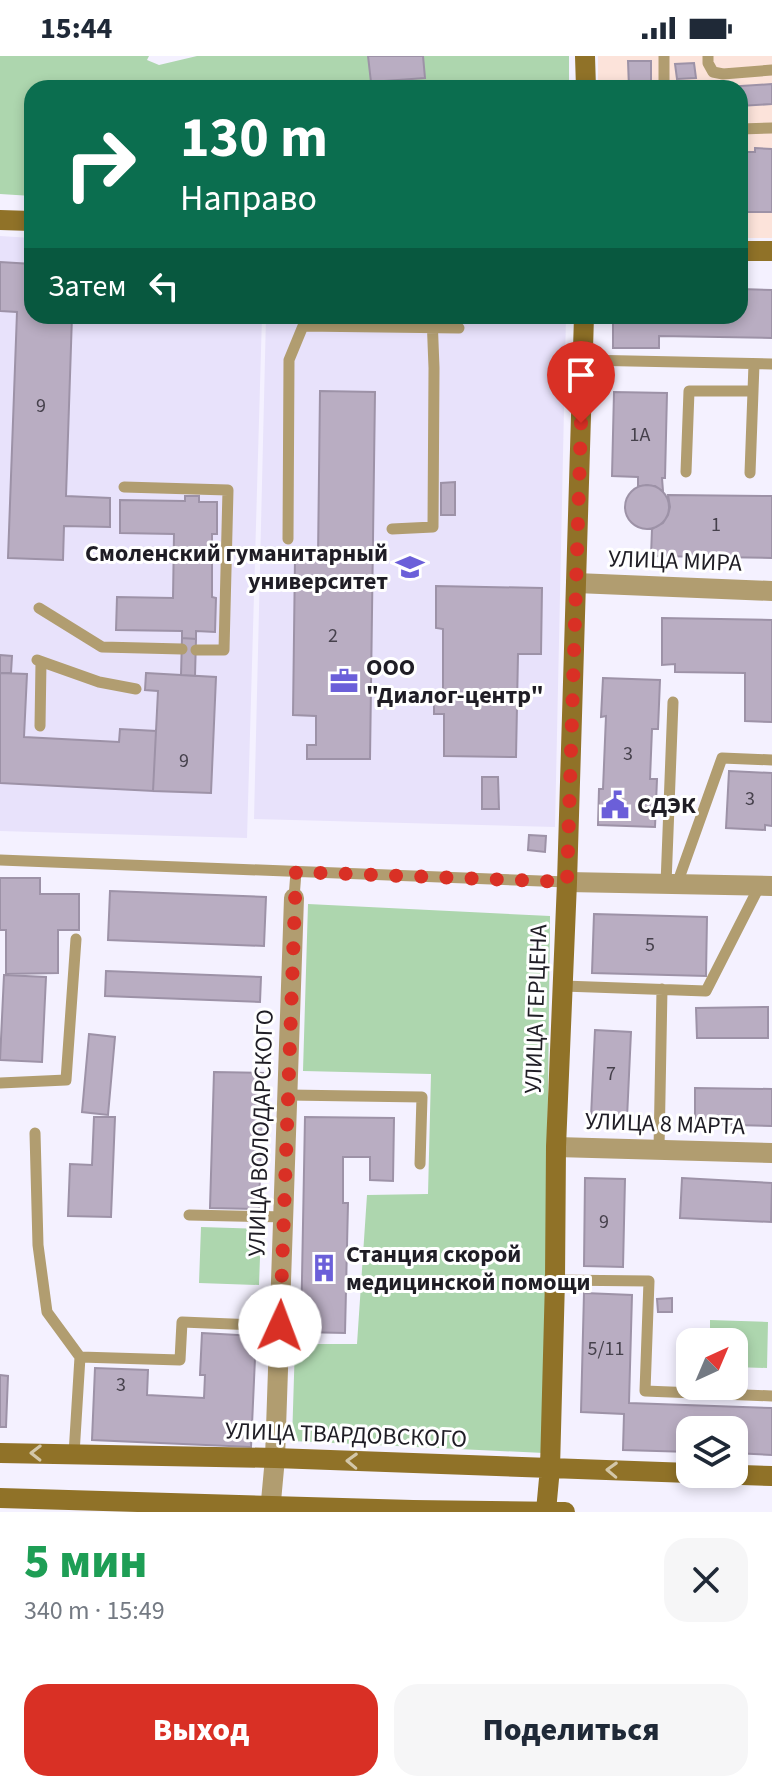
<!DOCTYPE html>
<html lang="ru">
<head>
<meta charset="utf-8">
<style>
	:root { --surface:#fff; --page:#f6f6f7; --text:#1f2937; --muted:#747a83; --accent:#d93025 }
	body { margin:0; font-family:"Source Sans 3",sans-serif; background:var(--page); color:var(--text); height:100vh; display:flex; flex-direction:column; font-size:30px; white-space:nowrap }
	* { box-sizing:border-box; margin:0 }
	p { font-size:26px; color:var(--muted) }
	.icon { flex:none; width:44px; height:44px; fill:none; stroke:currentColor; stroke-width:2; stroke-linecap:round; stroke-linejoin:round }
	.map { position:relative; height:1456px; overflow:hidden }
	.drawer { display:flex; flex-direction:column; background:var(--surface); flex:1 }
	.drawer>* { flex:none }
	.guide { position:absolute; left:24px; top:24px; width:724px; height:244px; border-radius:24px; box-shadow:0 4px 12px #0003; background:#0b6e4f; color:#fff; overflow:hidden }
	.needle { width:52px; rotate:44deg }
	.buttons { position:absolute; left:676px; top:1272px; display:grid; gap:16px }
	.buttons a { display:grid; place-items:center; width:72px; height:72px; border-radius:16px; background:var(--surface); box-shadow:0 4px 12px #0003; font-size:40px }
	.pin { position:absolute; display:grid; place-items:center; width:68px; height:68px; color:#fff; margin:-82px -34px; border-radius:50% 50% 50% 0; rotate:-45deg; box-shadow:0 0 8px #0007 }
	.pin .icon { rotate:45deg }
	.me { position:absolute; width:88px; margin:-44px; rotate:2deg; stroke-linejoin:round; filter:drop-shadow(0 0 6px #0008) }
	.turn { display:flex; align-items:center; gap:28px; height:168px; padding:0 24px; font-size:36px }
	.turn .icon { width:104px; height:104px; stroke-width:2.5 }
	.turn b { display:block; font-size:56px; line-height:68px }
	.then { display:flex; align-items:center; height:76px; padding:0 24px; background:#0003; gap:16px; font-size:30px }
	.round { display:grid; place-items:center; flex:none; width:84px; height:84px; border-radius:24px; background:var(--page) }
	.summary { display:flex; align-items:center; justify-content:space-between; height:136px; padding:0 24px }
	h1 { font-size:48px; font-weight:800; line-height:60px; color:#1e9e55 }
	.button { display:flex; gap:16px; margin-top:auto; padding:16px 24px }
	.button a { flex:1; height:92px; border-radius:24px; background:var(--accent); color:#fff; font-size:32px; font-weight:800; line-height:92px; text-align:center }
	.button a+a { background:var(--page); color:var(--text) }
	.status { display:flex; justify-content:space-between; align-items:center; height:56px; padding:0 40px; background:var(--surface); direction:ltr }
	.status svg { height:22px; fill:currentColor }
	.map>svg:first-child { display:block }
	.industrial { fill:#fce3da }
	.built { fill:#e8e2fb }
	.green { fill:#add6ae }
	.building { fill:#b9adc2; stroke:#9d92a7; stroke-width:2 }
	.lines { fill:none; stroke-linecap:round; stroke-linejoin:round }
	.lane { stroke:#b19d70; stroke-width:11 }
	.street { stroke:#b19d70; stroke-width:20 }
	.secondary { stroke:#907228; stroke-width:20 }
	.oneway { stroke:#d3c7a9 }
	.route { stroke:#d93025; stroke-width:14; stroke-dasharray:0 25.2 }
	.labels { text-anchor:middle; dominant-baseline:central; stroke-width:6; stroke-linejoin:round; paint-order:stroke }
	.number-label { font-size:20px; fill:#46414c }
	.poi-label { font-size:24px; font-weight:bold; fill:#1f1d25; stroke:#fff; text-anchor:start }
	.street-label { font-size:24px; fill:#1f1d25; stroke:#fff }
</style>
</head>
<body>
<div class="status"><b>15:44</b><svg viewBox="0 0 49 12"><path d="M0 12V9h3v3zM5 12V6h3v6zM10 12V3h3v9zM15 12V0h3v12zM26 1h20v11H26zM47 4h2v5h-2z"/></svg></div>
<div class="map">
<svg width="772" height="1456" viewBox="0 0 772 1456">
	<rect width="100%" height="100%" fill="#f4f1ff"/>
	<!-- industrial -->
	<path class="industrial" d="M598,0H772V182H740V32H598Z"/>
	<!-- built -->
	<path class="built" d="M0,180L32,182V260H262L247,782L0,775Z
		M266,260H566L555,771L254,763Z"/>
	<!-- green -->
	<path class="green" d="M0,0H149L147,4L159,9L197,0H368L371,26L425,22L423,0H569V32H32V140L0,138Z
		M308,848L550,860L544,1397L292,1385L295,1288H357L367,1139L428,1138L431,1018L303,1015Z
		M201,1171L261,1173L259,1229L199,1227Z
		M710,1264L768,1266L767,1312L734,1311V1286H710Z"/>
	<!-- building -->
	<path class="building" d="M368,0H423L425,22L371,26Z
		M628,5H651V32H629Z
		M694,7L696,22L677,23L675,8Z
		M772,28V48L740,50V32H710Z
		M755,92L772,93V156H740V96H755Z
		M0,206L32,208V260H72L66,440L110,442V471L64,470L63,504L8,502L17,256L0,255Z
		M740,233L772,234V282L659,280V292H613V260H740Z
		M320,335L375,336L370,703H307V689H316V660L293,659L295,501H318Z
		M614,336L667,337L665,422H662L663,435L655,430L647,429L638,430V421L612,420Z
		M455,426V459H441V427Z
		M625 451a22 22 0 1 1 44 0a22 22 0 1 1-44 0Z
		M668,439L772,440V502L651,500L652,473L663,467L668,459L670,451Z
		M185,440H199V446H217V478H212V541L216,542L215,576L196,575V583L182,582V575L116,574L117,541L173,542L174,478L120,477V444L185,445Z
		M436,530L542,532L541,598H518L516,701L444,700V658H434V635L443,636V573L436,572Z
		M662,562L772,564V666L745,665V617L675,616V608L662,609Z
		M182,582L196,583L195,620L181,619Z
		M0,599L12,600L11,617H0Z
		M0,617L27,618L24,681L119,686L120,673L156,675L153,735L0,727Z
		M146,617L216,621L211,737L153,735L158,635L145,634Z
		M603,622L660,624L658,673H652L650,723H657L655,771L598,769L599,733H603L606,660L601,661Z
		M729,715L772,717V770L765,769V774L726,772Z
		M482,721H498L499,753H482Z
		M529,779L546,780L545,796L528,794Z
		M0,822H40V838H79V874H58V917L6,918V874H0Z
		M110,835L266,841L264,890L108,884Z
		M594,858L707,861L706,920L592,917Z
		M106,915L261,921L260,946L105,940Z
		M4,919L46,921L42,1006L0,1004Z
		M768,951V982H697L696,952Z
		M595,974L631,976L627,1062L591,1061Z
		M89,978L115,981L108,1059L82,1056Z
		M214,1016L263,1017L259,1153L210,1152Z
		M695,1032L772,1033V1070L695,1068Z
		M94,1061H115L111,1161L68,1160L70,1108L92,1109Z
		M305,1061L394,1062L393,1125L370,1124V1101H343V1147H348L345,1277L301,1276Z
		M585,1122L625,1123L623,1211L584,1210Z
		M682,1122L772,1127L771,1166L680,1162Z
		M584,1237L632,1239L629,1347L772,1352V1399L734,1397V1374H690V1396L623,1394L624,1358L581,1356Z
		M672,1242V1256H658L657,1243Z
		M202,1277L256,1280L251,1391L92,1384L95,1312L148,1314L147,1339L204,1342L205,1319H200Z
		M0,1319L8,1320L6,1371H0Z"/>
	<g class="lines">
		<!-- lane -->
		<path class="lane" d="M708,0V7L713,16L723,18L772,14
			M664,32V0
			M740,73L772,72
			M583,304L772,308
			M686,416L689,335H753
			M750,417L754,308
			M124,431L228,434L224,594H196
			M392,473L433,471L434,312L432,260
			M288,483L289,304L303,270L459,272
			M39,552L102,591L182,593
			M37,604L99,626L136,633
			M40,670L41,606
			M0,804L567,826
			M666,828L673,646
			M677,828L722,702L772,704
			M294,842L296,816
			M563,930L706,935L760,829
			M0,1027L66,1024L76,883
			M288,1039L422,1041L420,1108
			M35,1077L38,1189L47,1256L80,1301L74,1398
			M659,1093L662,933
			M189,1159L284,1161
			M555,1224L649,1225L645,1335L772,1340
			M80,1301L180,1304L182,1266L280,1270"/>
		<!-- street -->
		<path class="street" d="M576,527L772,535
			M567,826L772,830
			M556,1091L772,1097
			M270,1456L275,1402L294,842"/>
		<!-- secondary -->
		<path class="secondary" d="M585,0L586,32
			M0,164L32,165
			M740,195H772
			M0,1397L275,1402L690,1417
			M712,1418L772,1420
			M0,1442L413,1454L565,1456
			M546,1455L550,1412L555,1224L556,1091L567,826L584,260"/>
	</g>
	<!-- one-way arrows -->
	<defs><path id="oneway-chevron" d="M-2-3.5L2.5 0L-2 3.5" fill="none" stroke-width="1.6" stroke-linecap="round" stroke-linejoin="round" transform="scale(2)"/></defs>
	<g class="oneway">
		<use href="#oneway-chevron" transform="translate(36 1397) rotate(-179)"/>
		<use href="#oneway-chevron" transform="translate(352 1405) rotate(-178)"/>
		<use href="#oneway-chevron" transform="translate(612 1414) rotate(-178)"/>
	</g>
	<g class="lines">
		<!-- route -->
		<path class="route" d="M280,1270L296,816L567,826L581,367"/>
	</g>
	<!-- icons -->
	<defs>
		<symbol id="university-bare" viewBox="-9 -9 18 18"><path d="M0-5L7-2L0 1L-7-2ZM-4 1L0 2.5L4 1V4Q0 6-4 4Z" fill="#6b5fd9" stroke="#fff" stroke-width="2.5" paint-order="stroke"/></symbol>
		<symbol id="office-bare" viewBox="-9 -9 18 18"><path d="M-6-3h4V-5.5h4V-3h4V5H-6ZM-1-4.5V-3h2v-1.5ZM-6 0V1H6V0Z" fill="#6b5fd9" stroke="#fff" stroke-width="2.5" paint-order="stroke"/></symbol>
		<symbol id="civic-bare" viewBox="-9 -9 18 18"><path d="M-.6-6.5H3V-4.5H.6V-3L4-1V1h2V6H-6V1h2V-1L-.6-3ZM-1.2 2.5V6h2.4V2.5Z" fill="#6b5fd9" stroke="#fff" stroke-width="2.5" paint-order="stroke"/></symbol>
		<symbol id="building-bare" viewBox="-9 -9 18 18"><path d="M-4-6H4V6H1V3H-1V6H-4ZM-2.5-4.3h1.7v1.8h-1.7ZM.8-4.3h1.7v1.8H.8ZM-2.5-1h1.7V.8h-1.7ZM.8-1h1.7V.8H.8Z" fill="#6b5fd9" stroke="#fff" stroke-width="2.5" paint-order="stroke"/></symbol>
	</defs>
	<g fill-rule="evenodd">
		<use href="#university-bare" x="390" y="491" width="40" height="40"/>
		<use href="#office-bare" x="324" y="605" width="40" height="40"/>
		<use href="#civic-bare" x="595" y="729" width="40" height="40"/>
		<use href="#building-bare" x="304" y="1192" width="40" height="40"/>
	</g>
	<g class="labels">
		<!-- number labels -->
		<g class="number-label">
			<text x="41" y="350">9</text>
			<text x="640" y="379">1А</text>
			<text x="716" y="469">1</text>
			<text x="333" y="580">2</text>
			<text x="628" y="698">3</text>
			<text x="184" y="705">9</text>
			<text x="750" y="743">3</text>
			<text x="650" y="889">5</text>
			<text x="611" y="1018">7</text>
			<text x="604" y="1166">9</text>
			<text x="606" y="1293">5/11</text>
			<text x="121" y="1329">3</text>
		</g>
		<!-- poi labels -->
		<g class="poi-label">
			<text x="388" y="497" text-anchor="end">Смоленский гуманитарный<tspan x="388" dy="28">университет</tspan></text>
			<text x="366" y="611">ООО<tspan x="366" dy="28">"Диалог-центр"</tspan></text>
			<text x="637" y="749">СДЭК</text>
			<text x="346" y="1198">Станция скорой<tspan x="346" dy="28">медицинской помощи</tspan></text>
		</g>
		<!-- street labels -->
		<g class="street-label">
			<text transform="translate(675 505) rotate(2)">УЛИЦА МИРА</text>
			<text transform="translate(536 953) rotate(-88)">УЛИЦА ГЕРЦЕНА</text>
			<text transform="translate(665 1068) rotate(2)">УЛИЦА 8 МАРТА</text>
			<text transform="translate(261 1077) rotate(-88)">УЛИЦА ВОЛОДАРСКОГО</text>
			<text transform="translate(346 1379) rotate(2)">УЛИЦА ТВАРДОВСКОГО</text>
		</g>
	</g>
</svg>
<div class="buttons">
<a><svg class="needle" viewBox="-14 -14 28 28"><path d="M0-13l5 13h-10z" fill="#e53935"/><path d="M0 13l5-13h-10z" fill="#747a83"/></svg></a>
<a><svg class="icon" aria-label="layers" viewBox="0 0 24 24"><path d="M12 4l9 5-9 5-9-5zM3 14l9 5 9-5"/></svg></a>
</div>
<div class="pin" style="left:581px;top:367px;background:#d93025"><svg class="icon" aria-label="arrive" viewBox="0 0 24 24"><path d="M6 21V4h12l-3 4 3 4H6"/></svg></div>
<svg class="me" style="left:280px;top:1270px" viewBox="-20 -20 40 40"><circle r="19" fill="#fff"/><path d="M0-13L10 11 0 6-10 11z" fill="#d93025"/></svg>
<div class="guide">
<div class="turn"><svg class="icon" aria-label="right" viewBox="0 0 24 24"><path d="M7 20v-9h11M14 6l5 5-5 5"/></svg><div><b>130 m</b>Направо</div></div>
<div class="then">Затем<svg class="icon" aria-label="left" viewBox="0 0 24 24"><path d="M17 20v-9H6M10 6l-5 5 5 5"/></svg></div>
</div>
</div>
<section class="drawer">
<div class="summary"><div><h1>5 мин</h1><p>340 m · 15:49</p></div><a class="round"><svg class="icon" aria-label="close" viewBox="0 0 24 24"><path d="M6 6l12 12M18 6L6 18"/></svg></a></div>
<div class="button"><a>Выход</a><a>Поделиться</a></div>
</section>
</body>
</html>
